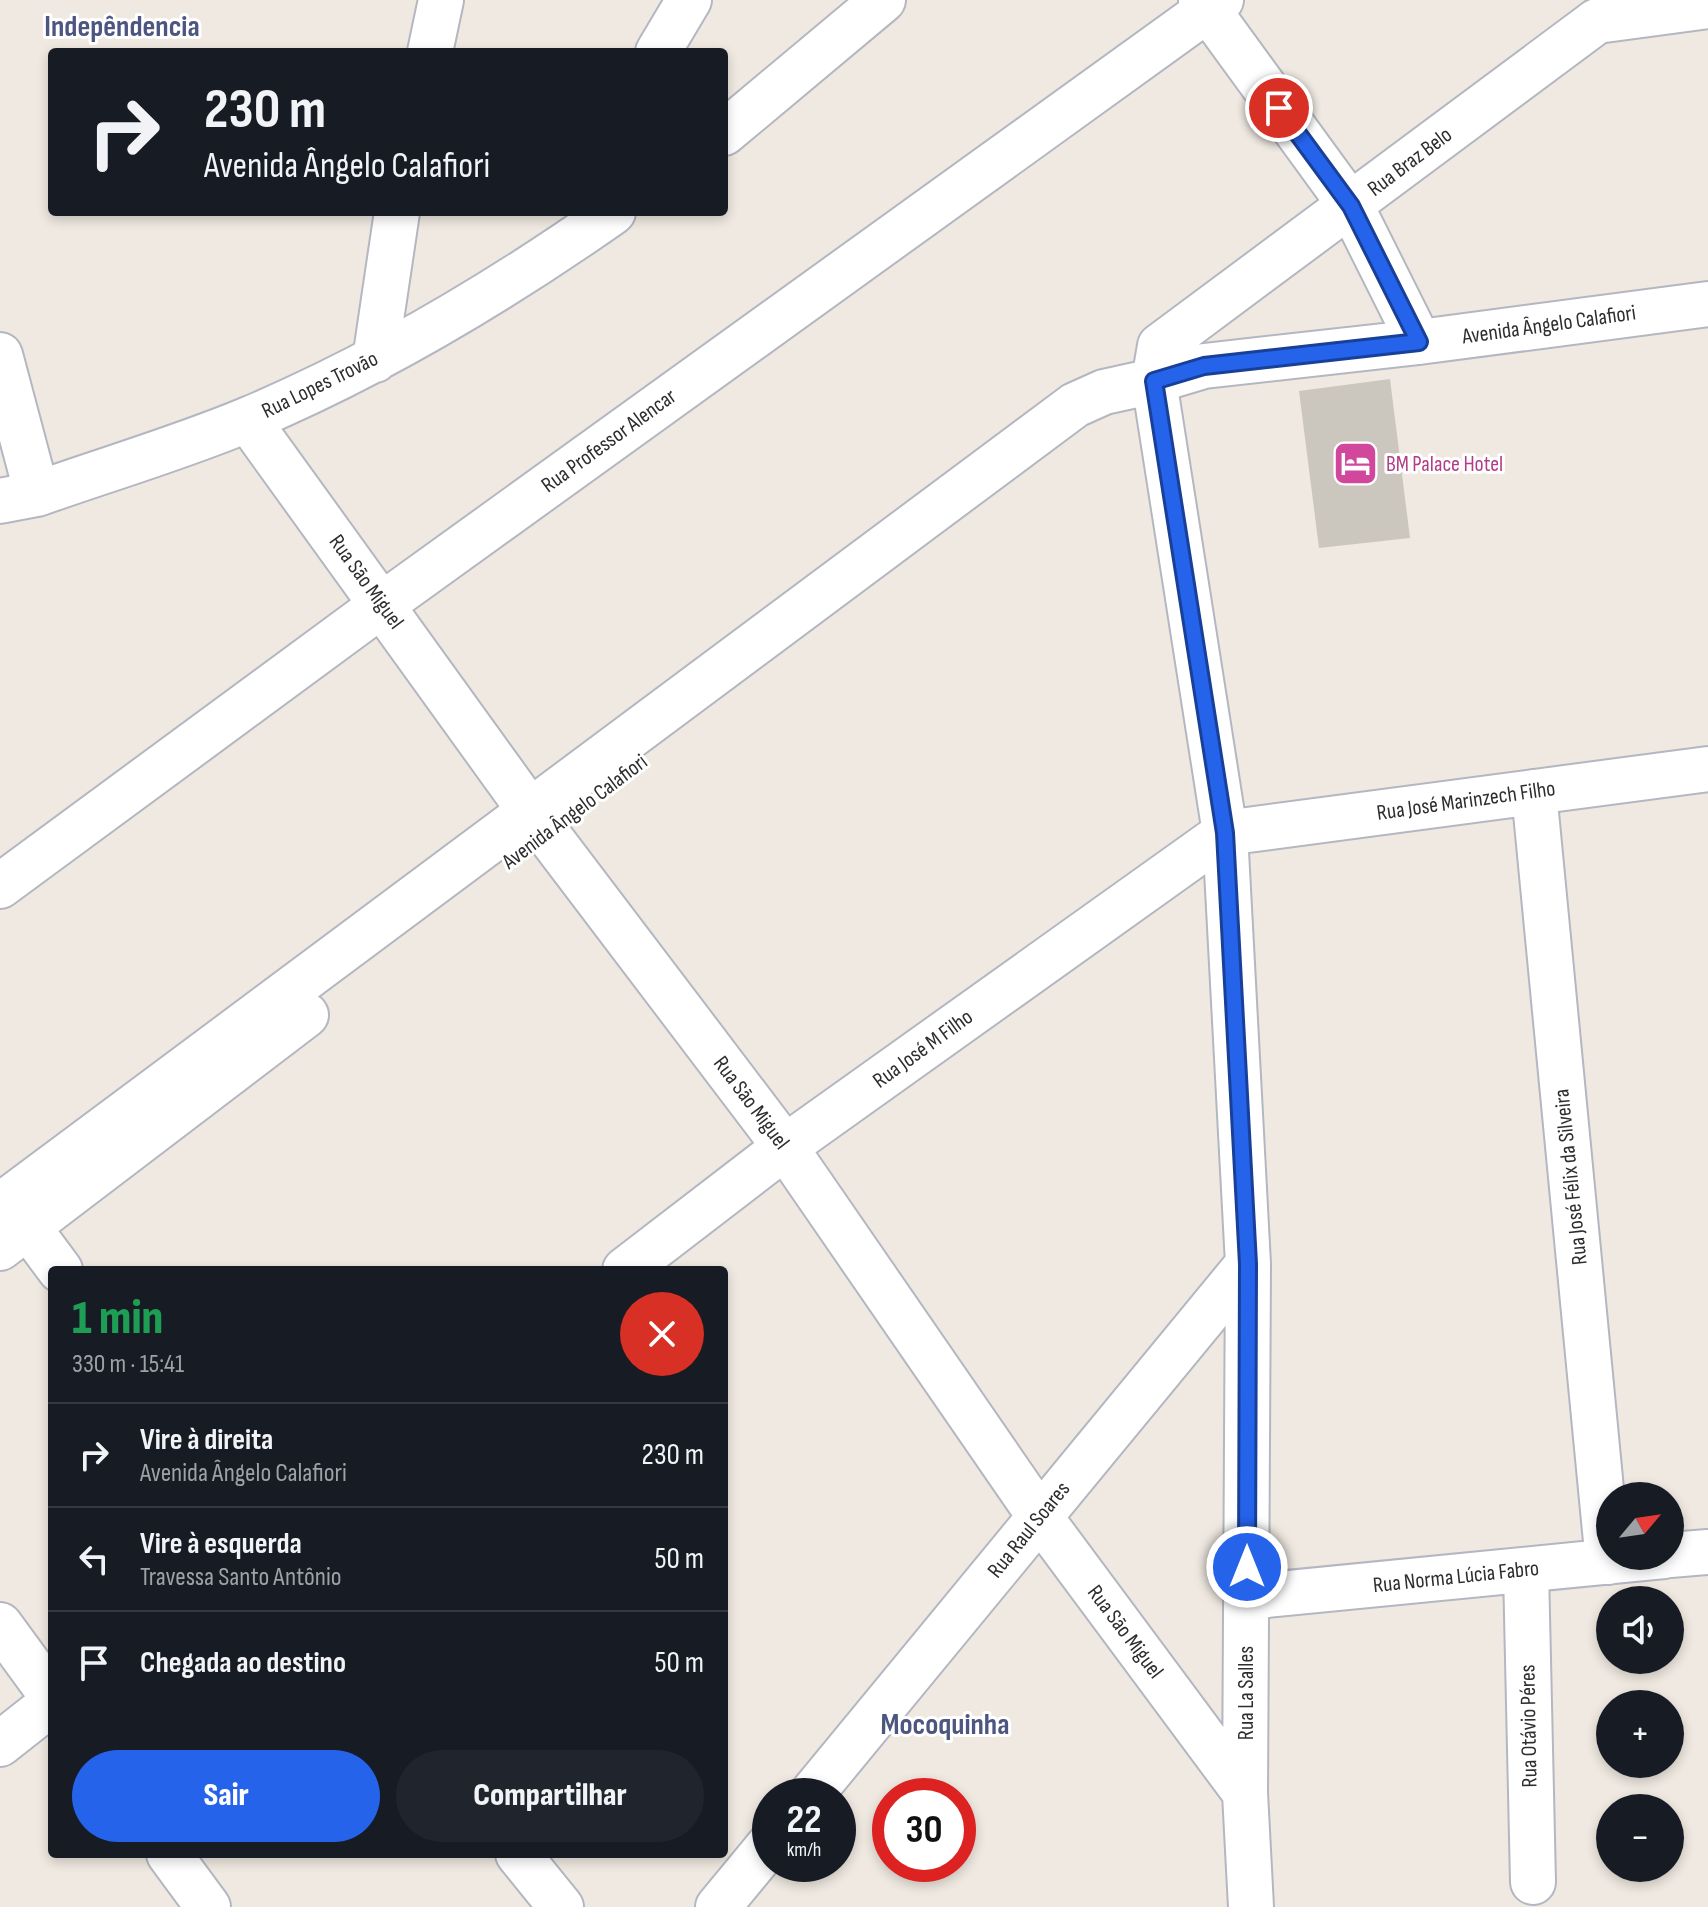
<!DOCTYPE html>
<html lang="pt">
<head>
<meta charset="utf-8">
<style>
	:root { --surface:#171b24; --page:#20242c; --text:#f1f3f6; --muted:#9ea1a6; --line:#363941; --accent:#2563eb }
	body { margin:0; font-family:"Sofia Sans Condensed",sans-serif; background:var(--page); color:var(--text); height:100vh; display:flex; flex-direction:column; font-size:30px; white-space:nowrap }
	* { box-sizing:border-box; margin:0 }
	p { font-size:26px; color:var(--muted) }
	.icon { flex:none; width:44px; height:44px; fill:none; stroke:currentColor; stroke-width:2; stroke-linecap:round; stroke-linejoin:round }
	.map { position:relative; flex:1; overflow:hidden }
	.drawer { position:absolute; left:48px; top:1266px; width:680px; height:592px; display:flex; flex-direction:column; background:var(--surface); border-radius:8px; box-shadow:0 4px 12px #0003 }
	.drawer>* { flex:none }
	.guide { position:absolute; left:48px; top:48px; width:680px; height:168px; border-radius:8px; box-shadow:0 4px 12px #0003; background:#171b24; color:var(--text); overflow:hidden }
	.needle { width:52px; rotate:61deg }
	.controls { position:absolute; left:1596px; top:1482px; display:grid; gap:16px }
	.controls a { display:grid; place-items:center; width:88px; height:88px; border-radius:50%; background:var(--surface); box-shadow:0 4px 12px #0003; font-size:40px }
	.speed { position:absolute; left:752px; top:1778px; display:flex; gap:16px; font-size:40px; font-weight:700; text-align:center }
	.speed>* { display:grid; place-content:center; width:104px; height:104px; border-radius:50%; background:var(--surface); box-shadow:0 4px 12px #0003; line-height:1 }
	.speed small { font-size:20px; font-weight:400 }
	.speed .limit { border:12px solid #d22; background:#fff; color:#111 }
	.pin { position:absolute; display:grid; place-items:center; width:68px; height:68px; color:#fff; margin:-34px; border:4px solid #fff; border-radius:50%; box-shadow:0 2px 8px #0007 }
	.me { position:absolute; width:88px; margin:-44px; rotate:0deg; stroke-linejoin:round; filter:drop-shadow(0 0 6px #0008) }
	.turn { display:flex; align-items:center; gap:28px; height:168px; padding:0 24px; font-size:36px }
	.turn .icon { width:104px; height:104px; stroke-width:2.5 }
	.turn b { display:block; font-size:56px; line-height:68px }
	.round { display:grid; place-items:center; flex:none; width:84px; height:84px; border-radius:42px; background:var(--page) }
	.headline { display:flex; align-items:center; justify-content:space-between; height:136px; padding:0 24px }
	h1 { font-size:48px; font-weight:800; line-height:60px; color:#1e9e55 }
	.primary-button { display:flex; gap:16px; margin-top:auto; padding:16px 24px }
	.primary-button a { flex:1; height:92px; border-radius:48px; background:var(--accent); color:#fff; font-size:32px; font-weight:800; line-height:92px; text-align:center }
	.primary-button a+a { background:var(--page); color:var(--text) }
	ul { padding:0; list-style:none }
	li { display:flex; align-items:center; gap:24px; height:104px; padding:0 24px; border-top:2px solid var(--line) }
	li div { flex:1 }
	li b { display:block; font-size:30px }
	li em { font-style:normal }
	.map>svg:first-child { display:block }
	.building { fill:#cbc7bf }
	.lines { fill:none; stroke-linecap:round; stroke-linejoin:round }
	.minor-casing { stroke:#b4b7c1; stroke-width:48 }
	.minor { stroke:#fff; stroke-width:44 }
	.route-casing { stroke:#184099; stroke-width:20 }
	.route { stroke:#2563eb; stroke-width:14 }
	.labels { text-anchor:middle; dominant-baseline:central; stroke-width:6; stroke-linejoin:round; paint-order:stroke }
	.street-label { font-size:22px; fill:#2e2e2e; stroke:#fff }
	.hotel-label { font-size:22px; fill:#b23c85; stroke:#fff; text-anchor:start }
	.district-label { font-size:30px; font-weight:bold; fill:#4d5680; stroke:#fff }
</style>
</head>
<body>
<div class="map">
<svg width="1708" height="1907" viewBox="0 0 1708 1907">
	<rect width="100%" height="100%" fill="#efe9e1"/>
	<!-- building -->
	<path class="building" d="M1390,379L1410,538L1319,548L1299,391Z"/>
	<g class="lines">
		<defs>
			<path id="minor" d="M1201,0L1351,206L1419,342
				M430,52L441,0
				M658,52L689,0
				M724,133L883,0
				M0,355L37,494
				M375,360L397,212
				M248,420L530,811L785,1147L1040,1517L1245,1793
				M0,501L37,494C107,469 180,448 249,419C377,365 499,292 613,212
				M1534,792L1608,1562
				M0,886L383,604L1221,0
				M11,1204L60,1270
				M0,1206L1075,405L1104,392L1154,381L1204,366L1419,342L1708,304
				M0,1248L306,1015
				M625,1270L785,1147L1225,833L1708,769
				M1670,1555L1708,1552
				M1526,1570L1533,1882
				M1247,1597L1664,1556
				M0,1625L52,1696
				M0,1744L52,1703
				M810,1796L1248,1264
				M169,1854L208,1907
				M518,1854L561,1907
				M718,1907L770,1844
				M1251,1907L1245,1793L1248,1264L1225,833L1154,381L1160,346L1597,21L1708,6"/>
		</defs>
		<!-- minor casing -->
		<use href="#minor" class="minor-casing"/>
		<!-- minor -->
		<use href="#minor" class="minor"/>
	</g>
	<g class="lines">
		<defs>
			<path id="route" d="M1247,1567L1248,1264L1225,833L1154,381L1204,366L1419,342L1351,206L1279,108"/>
		</defs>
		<!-- route casing -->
		<use href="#route" class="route-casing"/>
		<!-- route -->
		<use href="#route" class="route"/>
	</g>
	<!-- icons -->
	<defs>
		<symbol id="hotel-square" viewBox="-11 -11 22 22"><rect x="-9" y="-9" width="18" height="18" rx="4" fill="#d1479c" stroke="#fff"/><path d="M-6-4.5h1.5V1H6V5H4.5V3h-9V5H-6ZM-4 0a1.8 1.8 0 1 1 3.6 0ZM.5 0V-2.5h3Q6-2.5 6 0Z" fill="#fff"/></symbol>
	</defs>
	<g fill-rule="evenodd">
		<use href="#hotel-square" x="1330" y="438" width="51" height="51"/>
	</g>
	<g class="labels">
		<!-- street labels -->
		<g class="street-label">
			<text transform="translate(1410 162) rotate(-37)">Rua Braz Belo</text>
			<text transform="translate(1549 325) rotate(-8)">Avenida Ângelo Calafiori</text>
			<text transform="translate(320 385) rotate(-26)">Rua Lopes Trovão</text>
			<text transform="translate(609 441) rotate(-36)">Rua Professor Alencar</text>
			<text transform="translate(366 582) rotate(54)">Rua São Miguel</text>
			<text transform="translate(1466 801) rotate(-8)">Rua José Marinzech Filho</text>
			<text transform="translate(575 812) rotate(-37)">Avenida Ângelo Calafiori</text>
			<text transform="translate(923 1049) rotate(-36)">Rua José M Filho</text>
			<text transform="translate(751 1103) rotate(53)">Rua São Miguel</text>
			<text transform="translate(1571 1177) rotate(-96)">Rua José Félix da Silveira</text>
			<text transform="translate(1029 1530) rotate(-51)">Rua Raul Soares</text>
			<text transform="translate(1456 1577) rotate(-6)">Rua Norma Lúcia Fabro</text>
			<text transform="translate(1125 1632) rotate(53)">Rua São Miguel</text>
			<text transform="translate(1246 1693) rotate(-90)">Rua La Salles</text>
			<text transform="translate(1529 1726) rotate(-91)">Rua Otávio Péres</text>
		</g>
		<!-- hotel labels -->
		<g class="hotel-label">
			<text x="1386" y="464">BM Palace Hotel</text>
		</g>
		<!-- district labels -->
		<g class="district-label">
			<text x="122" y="27">Indepêndencia</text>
			<text x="945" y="1725">Mocoquinha</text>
		</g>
	</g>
</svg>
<div class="controls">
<a><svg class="needle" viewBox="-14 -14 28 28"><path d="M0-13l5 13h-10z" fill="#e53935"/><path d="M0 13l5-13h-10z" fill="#9ea1a6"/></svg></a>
<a><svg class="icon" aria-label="sound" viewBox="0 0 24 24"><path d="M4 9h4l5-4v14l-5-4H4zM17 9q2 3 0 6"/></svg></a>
<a>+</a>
<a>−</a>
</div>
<div class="speed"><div>22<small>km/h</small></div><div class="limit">30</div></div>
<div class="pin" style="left:1279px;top:108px;background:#d93025"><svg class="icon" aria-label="arrive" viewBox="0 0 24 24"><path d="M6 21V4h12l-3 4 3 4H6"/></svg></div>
<svg class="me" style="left:1247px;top:1567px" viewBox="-20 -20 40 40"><circle r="17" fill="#2563eb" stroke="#fff" stroke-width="3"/><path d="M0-11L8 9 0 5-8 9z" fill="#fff"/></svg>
<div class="guide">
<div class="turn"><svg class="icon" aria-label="right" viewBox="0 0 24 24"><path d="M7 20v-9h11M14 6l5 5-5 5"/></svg><div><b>230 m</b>Avenida Ângelo Calafiori</div></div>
</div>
<section class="drawer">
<div class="headline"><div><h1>1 min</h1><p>330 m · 15:41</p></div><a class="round" style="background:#d93025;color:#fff"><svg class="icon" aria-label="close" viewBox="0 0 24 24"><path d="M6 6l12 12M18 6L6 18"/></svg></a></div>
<ul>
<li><svg class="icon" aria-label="right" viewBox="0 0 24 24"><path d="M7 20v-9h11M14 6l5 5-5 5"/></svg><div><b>Vire à direita</b><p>Avenida Ângelo Calafiori</p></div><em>230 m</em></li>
<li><svg class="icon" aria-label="left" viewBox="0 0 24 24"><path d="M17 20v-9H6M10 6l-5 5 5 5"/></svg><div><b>Vire à esquerda</b><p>Travessa Santo Antônio</p></div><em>50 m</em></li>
<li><svg class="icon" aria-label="arrive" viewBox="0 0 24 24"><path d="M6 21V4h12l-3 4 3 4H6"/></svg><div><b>Chegada ao destino</b></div><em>50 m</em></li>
</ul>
<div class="primary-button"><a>Sair</a><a>Compartilhar</a></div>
</section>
</div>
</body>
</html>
